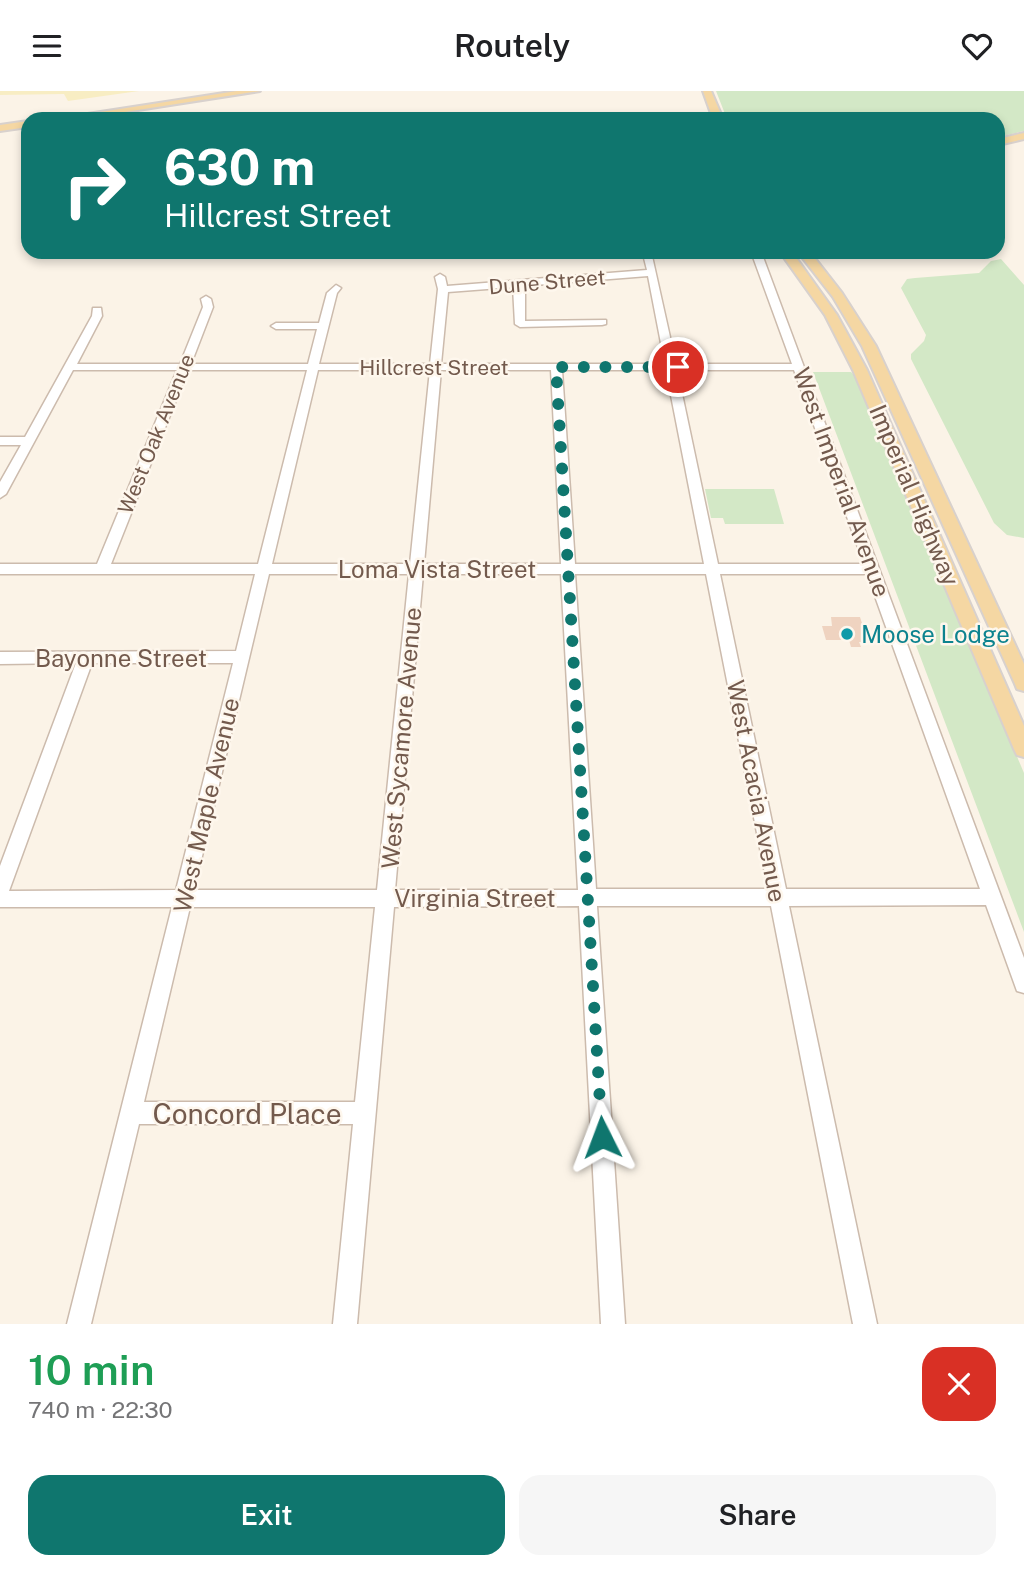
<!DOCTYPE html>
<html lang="en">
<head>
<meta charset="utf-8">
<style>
	:root { --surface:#fff; --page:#f6f6f6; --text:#202124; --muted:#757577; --accent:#0f766e }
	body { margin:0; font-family:"Public Sans",sans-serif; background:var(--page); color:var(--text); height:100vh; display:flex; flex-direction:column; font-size:26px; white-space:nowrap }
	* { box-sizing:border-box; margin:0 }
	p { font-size:23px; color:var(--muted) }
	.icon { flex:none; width:38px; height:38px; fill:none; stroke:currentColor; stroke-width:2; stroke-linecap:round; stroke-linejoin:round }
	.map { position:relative; height:1233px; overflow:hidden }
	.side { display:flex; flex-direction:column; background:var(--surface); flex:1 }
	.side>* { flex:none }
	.hud { position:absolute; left:21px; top:21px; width:984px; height:147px; border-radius:21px; box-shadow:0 4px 10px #0003; background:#0f766e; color:#fff; overflow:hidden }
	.pin { position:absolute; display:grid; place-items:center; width:60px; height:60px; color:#fff; margin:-30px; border:4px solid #fff; border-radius:50%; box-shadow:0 2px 7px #0007 }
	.me { position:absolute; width:77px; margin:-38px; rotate:357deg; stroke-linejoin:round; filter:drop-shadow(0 0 5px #0008) }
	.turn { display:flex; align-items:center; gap:24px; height:147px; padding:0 28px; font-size:32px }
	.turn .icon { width:91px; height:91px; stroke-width:2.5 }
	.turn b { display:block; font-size:49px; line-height:60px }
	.round { display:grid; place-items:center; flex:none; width:74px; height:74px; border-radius:21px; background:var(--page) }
	.overview { display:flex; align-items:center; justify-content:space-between; height:119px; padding:0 28px }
	h1 { font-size:42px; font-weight:600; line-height:52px; color:#1e9e55 }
	.button { display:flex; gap:14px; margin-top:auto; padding:14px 28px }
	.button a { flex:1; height:80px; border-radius:21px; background:var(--accent); color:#fff; font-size:28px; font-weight:600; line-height:80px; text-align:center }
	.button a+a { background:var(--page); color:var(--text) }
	header { display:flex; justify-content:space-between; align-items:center; height:91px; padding:0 28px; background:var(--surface); font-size:32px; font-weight:600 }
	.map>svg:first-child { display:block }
	.green { fill:#d3e8c6 }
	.sand { fill:#f8edc3 }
	.building { fill:#efd3c0 }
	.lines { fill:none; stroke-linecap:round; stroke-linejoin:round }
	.minor-casing { stroke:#ccbbad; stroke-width:3 }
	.major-casing { stroke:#d8d1cd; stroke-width:4 }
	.minor { fill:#fff; fill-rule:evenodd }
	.major { fill:#f5d7a3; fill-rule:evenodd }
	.route { stroke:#0f766e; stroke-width:12; stroke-dasharray:0 21.6 }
	.culture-dot { fill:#0f9aa8; stroke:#fef7ed; stroke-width:2.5 }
	.labels { text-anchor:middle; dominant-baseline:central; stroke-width:5; stroke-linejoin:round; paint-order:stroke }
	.far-street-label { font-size:21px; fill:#735a4d; stroke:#fef7ed }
	.street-label { font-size:24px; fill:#735a4d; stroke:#fef7ed }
	.culture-label { font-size:24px; fill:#0d838f; stroke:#fef7ed; text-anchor:start }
	.near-street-label { font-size:28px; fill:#735a4d; stroke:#fef7ed }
</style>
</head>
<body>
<header><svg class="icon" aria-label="menu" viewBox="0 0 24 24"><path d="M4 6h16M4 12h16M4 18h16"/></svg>Routely<svg class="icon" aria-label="heart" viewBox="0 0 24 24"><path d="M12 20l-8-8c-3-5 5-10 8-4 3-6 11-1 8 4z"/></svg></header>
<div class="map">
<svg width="1024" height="1233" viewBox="0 0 1024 1233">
	<rect width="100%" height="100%" fill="#fbf3e7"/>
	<!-- green -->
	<path class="green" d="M716,0H1024V40L998,46V28H727Z
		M1001,168L1024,194V447L1007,444L994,432L911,268V263L924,250L926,244L901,197L907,188L915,187L979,182L991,170Z
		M813,281H851L855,285L1024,682V841Z
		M705,398H774L784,433H725L723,427H711Z"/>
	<!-- sand -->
	<path class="sand" d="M0,0H139L68,10L64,3L0,4Z"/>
	<!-- building -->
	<path class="building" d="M831,526H860L868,551H859L861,556H851L849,549H826L822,535H832Z"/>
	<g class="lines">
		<defs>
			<path id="minor" d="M758,163L763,166L1024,867V902L1017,900L986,814L789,815L877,1233H853L771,815H597L625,1233H601L579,815L394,816L357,1233H333L353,1033H139L91,1233H67L172,816H0V775L76,572L0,573V561L236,560L255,483H0V473H97L177,279H73L6,403L0,407V391L21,354H0V346H25L92,225L93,217H101L102,225L77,273H180L203,216L201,208L206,205L211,208L213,216L191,273H308L317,238H276L271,235L276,232H319L327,202L336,194L341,197L337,202L319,273H430L438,198L435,186L440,183L445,186L447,195L647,179L644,167L652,165L676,273H792L753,166ZM648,185L665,273H441L448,201L513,196L515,233L520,236L602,234L606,233V229L525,230V203L522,195ZM188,279H307L258,473H111ZM318,279H430L410,473H272ZM441,279H551L561,473H424ZM562,279H666L704,473H575ZM677,279H794L864,473H718ZM269,483H409L377,799H194ZM423,483H561L578,799H395ZM575,483H706L768,798H596ZM720,483H867L980,798H786ZM92,572H233L176,799L9,800ZM190,816H375L355,1011H144Z"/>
			<path id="major" d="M237,0H260L80,28H55Z
				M703,0H711L723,28H713Z
				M28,30V36L0,40V34Z
				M1024,42V48L998,54V48Z
				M780,161H792L837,224L867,279L1024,635V666L1017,664L1014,658L853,279L825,224Z
				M798,161H810L842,202L876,255L1024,573V600L1017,598L1015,593L862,255L833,206Z"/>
		</defs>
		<!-- minor casing -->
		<use href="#minor" class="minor-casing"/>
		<!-- major casing -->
		<use href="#major" class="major-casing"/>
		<!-- minor -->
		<use href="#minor" class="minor"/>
		<!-- major -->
		<use href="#major" class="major"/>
	</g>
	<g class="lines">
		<!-- route -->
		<path class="route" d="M602,1046L556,276H678"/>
	</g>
	<!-- markers -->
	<circle class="culture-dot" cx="847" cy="543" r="7"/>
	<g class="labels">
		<!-- far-street labels -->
		<g class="far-street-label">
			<text transform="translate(547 191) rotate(-5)">Dune Street</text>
			<text x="434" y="276">Hillcrest Street</text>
			<text transform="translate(156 343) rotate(-68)">West Oak Avenue</text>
		</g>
		<!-- street labels -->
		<g class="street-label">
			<text transform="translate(842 391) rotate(70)">West Imperial Avenue</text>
			<text transform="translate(915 404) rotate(67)">Imperial Highway</text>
			<text x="437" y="478">Loma Vista Street</text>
			<text x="121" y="567">Bayonne Street</text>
			<text transform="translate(401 647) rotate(-85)">West Sycamore Avenue</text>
			<text transform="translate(757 700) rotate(79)">West Acacia Avenue</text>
			<text transform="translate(206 714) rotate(-77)">West Maple Avenue</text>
			<text x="475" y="807">Virginia Street</text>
		</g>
		<!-- culture labels -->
		<g class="culture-label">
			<text x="861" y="543">Moose Lodge</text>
		</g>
		<!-- near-street labels -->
		<g class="near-street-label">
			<text x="247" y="1022">Concord Place</text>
		</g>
	</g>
</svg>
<div class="pin" style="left:678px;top:276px;background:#d93025"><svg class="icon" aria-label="arrive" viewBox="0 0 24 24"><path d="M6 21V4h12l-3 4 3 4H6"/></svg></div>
<svg class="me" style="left:602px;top:1046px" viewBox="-20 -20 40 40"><path d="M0-17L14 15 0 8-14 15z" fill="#0f766e" stroke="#fff" stroke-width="4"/></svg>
<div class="hud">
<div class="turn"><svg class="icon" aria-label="right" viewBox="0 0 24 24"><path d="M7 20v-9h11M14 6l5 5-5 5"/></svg><div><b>630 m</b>Hillcrest Street</div></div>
</div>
</div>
<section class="side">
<div class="overview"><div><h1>10 min</h1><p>740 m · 22:30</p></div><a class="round" style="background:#d93025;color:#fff"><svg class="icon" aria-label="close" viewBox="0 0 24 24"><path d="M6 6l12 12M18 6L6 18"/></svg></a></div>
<div class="button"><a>Exit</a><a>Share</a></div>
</section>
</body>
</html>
